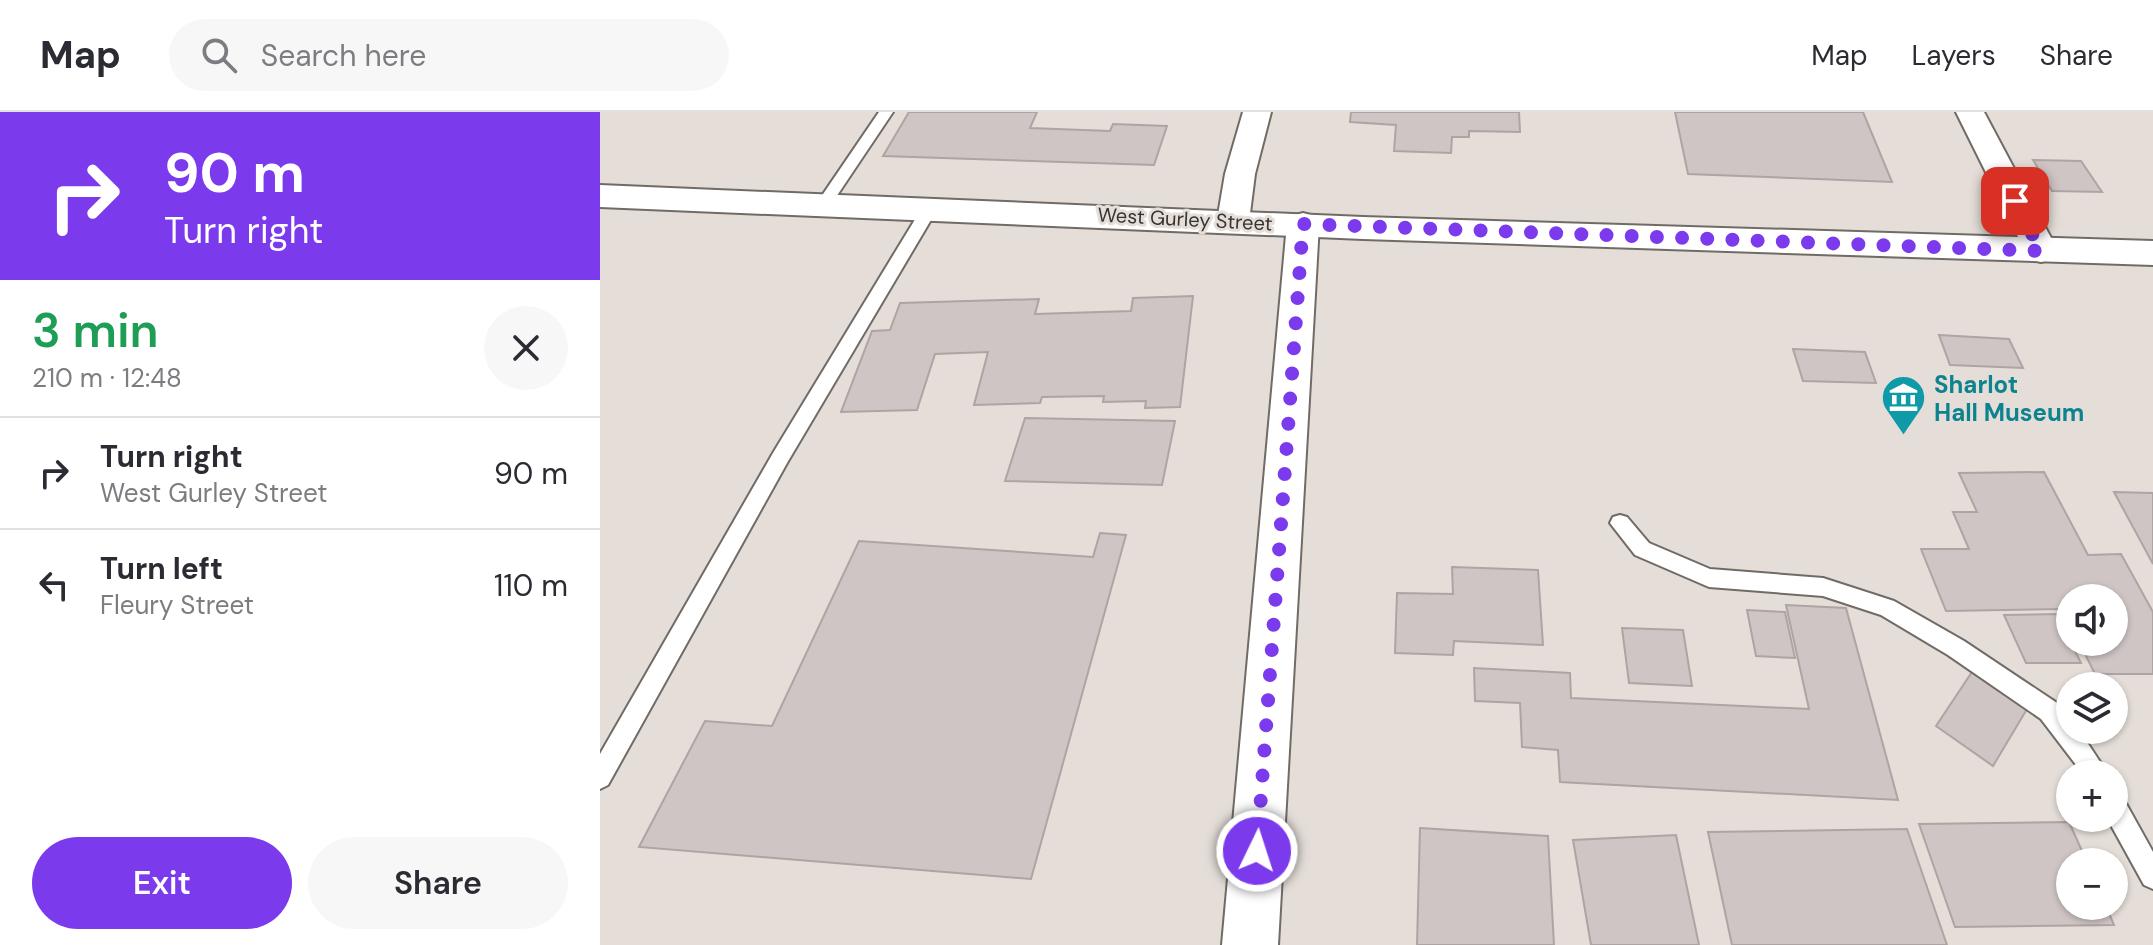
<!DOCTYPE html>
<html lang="en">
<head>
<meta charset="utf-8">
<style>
	:root { --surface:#fff; --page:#f7f7f7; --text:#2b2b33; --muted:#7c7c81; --line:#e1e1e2; --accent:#7c3aed }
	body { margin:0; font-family:"DM Sans",sans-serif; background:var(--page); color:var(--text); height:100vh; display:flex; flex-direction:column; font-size:30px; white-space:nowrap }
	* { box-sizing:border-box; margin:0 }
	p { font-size:26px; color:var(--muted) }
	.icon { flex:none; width:44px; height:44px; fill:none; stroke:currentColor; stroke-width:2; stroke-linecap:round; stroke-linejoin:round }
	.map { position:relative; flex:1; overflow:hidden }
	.sheet { display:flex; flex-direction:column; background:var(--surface); width:600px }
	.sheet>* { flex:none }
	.banner { background:#7c3aed; color:#fff; overflow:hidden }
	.fabs { position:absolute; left:1456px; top:472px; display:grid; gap:16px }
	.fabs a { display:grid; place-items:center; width:72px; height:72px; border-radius:50%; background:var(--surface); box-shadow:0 2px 6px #0004; font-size:40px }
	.pin { position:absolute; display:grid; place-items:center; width:68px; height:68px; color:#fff; margin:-34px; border-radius:16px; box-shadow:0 4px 12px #0006 }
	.me { position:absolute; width:88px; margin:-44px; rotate:4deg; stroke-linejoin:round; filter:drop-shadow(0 0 6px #0008) }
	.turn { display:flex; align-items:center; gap:28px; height:168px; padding:0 32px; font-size:36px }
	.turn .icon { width:104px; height:104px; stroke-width:2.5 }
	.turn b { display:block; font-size:56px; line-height:68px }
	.round { display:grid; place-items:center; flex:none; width:84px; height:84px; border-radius:42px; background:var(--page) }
	.headline { display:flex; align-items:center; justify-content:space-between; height:136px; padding:0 32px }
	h1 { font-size:48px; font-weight:600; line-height:60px; color:#1e9e55 }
	.action { display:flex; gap:16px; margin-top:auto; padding:16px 32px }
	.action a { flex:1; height:92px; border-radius:48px; background:var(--accent); color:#fff; font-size:32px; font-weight:600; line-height:92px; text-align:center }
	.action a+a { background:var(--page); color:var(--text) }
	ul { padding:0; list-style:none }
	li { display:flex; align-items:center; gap:24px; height:112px; padding:0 32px; border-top:2px solid var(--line) }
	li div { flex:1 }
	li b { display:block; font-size:30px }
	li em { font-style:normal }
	header { display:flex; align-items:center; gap:48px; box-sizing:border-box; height:112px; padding:0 40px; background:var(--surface); border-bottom:2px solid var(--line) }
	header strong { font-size:38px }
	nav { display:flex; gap:44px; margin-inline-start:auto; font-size:28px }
	.search { width:560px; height:72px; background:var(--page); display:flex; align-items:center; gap:20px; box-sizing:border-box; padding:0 28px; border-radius:44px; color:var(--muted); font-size:30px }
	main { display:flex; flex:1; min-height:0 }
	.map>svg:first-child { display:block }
	.building { fill:#cfc5c4; stroke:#aea4a3; stroke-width:2 }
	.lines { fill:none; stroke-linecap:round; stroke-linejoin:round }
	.service-casing { stroke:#716b65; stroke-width:4 }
	.minor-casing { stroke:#716b65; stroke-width:4 }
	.secondary-casing { stroke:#716b65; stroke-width:4 }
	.service { fill:#fff; fill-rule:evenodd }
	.minor { fill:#fff; fill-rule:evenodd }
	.secondary { fill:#fff; fill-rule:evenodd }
	.route { stroke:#7c3aed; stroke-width:14; stroke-dasharray:0 25.2 }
	.labels { text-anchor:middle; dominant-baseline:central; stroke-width:6; stroke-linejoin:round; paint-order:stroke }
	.far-street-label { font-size:20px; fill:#363331; stroke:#e5ded8 }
	.culture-label { font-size:24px; font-weight:bold; fill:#0d838f; stroke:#e5ded8; text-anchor:start }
</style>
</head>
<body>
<header>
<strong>Map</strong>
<div class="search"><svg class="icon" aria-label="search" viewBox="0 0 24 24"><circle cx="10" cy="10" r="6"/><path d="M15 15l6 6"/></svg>Search here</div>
<nav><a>Map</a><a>Layers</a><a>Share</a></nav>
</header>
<main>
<section class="sheet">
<div class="banner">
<div class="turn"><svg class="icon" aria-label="right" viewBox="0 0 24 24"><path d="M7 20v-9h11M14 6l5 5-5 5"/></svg><div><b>90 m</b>Turn right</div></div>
</div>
<div class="headline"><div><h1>3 min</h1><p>210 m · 12:48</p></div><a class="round"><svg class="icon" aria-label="close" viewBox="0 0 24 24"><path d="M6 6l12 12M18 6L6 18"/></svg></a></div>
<ul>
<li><svg class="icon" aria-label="right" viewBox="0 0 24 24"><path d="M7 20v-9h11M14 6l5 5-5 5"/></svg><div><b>Turn right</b><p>West Gurley Street</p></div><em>90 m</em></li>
<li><svg class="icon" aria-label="left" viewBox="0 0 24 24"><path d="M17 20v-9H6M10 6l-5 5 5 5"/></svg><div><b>Turn left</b><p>Fleury Street</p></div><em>110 m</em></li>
</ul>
<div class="action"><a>Exit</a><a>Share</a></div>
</section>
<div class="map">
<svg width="1553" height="833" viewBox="0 0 1553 833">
	<rect width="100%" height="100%" fill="#e5ded8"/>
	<!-- building -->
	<path class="building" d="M309,0H437L430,16L510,19L513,12L567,14L554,53L283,44Z
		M751,0H919L920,20L869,19V25H852L851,41L794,39L796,13L750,10Z
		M1075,0H1263L1292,70L1088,62Z
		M1433,48L1481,49L1502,80L1452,79Z
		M593,184L580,295L545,296L546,289L503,290L504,284L442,285L440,291L374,293L388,240L335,242L317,298L241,300L272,219L290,218L300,191L439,187L435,202L531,199L533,186Z
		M1339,223L1409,227L1423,256L1350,253Z
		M1193,237L1265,240L1276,271L1203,269Z
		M425,306L575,309L562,373L405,369Z
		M1444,360L1488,443L1521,442L1553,500V562H1495L1479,530H1514V486H1470V512L1463,497L1346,499L1321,437H1369L1353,400H1377L1359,361Z
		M1514,380L1553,381V452Z
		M500,421L526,423L431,767L39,735L105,609L172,614L259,429L493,445Z
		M852,455L938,458L943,533L854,529L853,543L795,541L797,481L853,482Z
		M1186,493L1246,496L1298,688L960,670L958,638L922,635L920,591L875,589L874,556L970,561L971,586L1209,597Z
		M1147,498L1185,500L1195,546L1156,544Z
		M1457,502L1481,551H1426L1404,503Z
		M1022,516L1083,518L1092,574L1029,571Z
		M1372,560L1427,597L1393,654L1336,614Z
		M1469,710L1487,750H1470V794H1506L1514,813L1355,815L1319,712Z
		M820,716L948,724L954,833H817Z
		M1307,717L1347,833H1132L1108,720Z
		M1076,723L1099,833H991L973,728Z"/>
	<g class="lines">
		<defs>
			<path id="service" d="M279,0H293L230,94H220L217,91Z
				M330,91L338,96L187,351L8,673L0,677V642L173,341L322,96Z
				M1020,403L1027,405L1049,431L1110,457L1223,466L1294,489L1364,529L1457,591L1470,607V618H1479L1508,662H1483L1441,607L1348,543L1281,503L1223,484L1109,475L1035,443L1010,411L1013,405Z
				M1514,683L1523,686L1553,740V777L1544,773L1507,706H1514Z"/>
			<path id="minor" d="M643,0H671L655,62L649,109L644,116L633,120L622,116L617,109L625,62Z
				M1356,0H1384L1458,139L1453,147L1441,150L1429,147Z
				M703,101L714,104L719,112L678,833H622L687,112L692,104Z"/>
			<path id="secondary" d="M0,73L763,105L1553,129V153L763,127L0,95Z"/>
		</defs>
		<!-- service casing -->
		<use href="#service" class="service-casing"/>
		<!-- minor casing -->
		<use href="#minor" class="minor-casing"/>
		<!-- secondary casing -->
		<use href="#secondary" class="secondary-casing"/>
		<!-- service -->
		<use href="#service" class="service"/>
		<!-- minor -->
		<use href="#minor" class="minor"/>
		<!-- secondary -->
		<use href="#secondary" class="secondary"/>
	</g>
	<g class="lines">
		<!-- route -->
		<path class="route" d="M657,739L703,112L1441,139L1415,89"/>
	</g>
	<!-- icons -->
	<defs>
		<symbol id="museum-pin" viewBox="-11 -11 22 30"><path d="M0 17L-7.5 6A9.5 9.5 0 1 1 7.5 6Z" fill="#0f9aa8" stroke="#e5ded8"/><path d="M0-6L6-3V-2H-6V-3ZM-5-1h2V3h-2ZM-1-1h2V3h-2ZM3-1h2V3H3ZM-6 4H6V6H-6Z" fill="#fff"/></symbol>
	</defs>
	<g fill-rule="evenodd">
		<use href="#museum-pin" x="1278" y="260" width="51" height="69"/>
	</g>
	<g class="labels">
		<!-- far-street labels -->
		<g class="far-street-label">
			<text transform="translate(585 107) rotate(3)">West Gurley Street</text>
		</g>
		<!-- culture labels -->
		<g class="culture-label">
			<text x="1334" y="272">Sharlot<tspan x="1334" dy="28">Hall Museum</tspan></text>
		</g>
	</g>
</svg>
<div class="fabs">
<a><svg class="icon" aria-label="sound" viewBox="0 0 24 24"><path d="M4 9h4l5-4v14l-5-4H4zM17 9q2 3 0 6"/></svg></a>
<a><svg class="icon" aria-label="layers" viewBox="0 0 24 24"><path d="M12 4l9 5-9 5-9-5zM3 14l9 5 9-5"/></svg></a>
<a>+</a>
<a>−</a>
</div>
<div class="pin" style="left:1415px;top:89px;background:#d93025"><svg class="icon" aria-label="arrive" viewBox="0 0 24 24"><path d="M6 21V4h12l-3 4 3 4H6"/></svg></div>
<svg class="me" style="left:657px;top:739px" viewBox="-20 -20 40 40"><circle r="17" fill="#7c3aed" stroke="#fff" stroke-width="3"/><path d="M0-11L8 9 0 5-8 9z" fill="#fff"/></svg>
</div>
</main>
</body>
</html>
